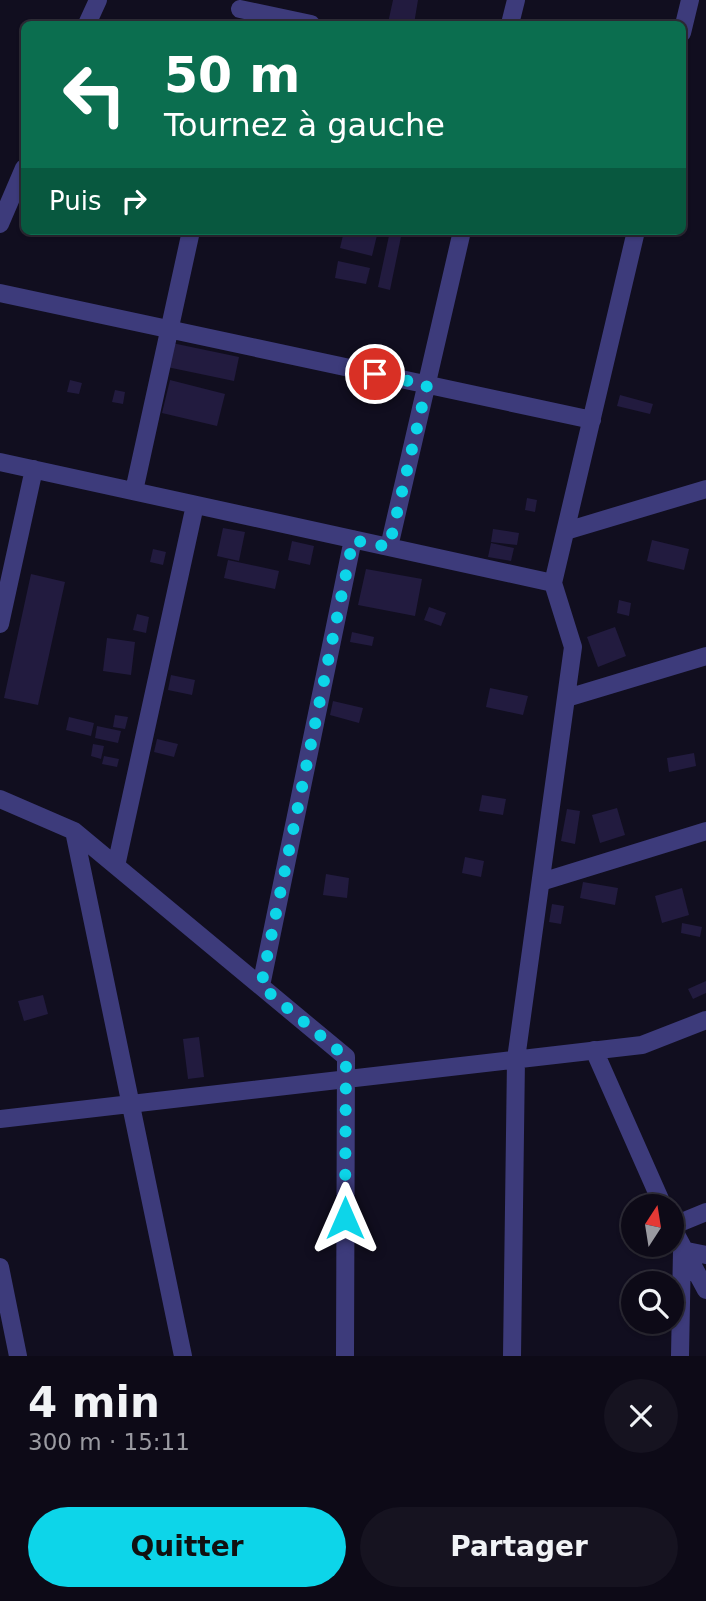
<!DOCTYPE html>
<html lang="fr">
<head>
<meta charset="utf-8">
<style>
	:root { --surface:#0d0a17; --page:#161320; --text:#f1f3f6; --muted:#9a9aa1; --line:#2d2b36; --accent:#0dd5e9 }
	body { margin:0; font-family:"DejaVu Sans",sans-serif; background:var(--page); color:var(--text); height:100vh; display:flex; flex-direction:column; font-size:26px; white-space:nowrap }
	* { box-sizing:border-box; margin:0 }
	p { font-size:23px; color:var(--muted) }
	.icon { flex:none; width:38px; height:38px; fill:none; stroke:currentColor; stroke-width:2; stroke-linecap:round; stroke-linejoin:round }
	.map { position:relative; height:1356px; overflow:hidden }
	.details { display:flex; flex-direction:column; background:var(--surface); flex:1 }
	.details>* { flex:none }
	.top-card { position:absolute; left:21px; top:21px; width:665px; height:214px; border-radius:10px; box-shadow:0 2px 5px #0004,0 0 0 2px var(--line); background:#0b6e4f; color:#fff; overflow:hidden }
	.needle { width:46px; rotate:12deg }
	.controls { position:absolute; left:621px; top:1194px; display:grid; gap:14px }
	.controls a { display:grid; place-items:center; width:63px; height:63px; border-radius:50%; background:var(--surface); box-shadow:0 2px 5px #0004,0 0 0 2px var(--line); font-size:35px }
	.pin { position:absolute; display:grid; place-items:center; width:60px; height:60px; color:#fff; margin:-30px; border:4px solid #fff; border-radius:50%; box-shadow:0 2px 7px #0007 }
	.me { position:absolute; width:77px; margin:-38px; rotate:0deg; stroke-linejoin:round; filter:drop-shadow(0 0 5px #0008) }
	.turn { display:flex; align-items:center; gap:24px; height:147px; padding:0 28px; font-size:32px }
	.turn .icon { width:91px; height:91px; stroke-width:2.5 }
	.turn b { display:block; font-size:49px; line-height:60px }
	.then { display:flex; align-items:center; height:66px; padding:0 28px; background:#0003; gap:14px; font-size:26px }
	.round { display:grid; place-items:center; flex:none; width:74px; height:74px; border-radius:37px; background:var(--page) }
	.summary { display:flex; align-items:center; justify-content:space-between; height:119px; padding:0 28px }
	h1 { font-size:42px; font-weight:700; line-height:52px }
	.button { display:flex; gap:14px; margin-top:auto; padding:14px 28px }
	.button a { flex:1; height:80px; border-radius:42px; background:var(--accent); color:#111; font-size:28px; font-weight:700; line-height:80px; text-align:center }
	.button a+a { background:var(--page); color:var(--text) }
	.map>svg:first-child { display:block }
	.building { fill:#221b3f }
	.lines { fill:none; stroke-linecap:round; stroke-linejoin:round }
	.minor { stroke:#3d3b7b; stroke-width:18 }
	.route { stroke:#0dd5e9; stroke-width:12; stroke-dasharray:0 21.6 }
</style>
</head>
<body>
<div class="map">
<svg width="706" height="1356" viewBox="0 0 706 1356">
	<rect width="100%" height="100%" fill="#110e1f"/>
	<!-- building -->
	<path class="building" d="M393,0H418L414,24L388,23Z
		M344,231H378L372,256L340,248Z
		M390,231L402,232L390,290L378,287Z
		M338,261L370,268L366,284L335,278Z
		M172,343L239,357L234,381L167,367Z
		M70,380L82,383L79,394L67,392Z
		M170,380L225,394L217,426L162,413Z
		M115,390L125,392L123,404L112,402Z
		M620,395L653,404L650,414L617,406Z
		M527,498L537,500L535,512L525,510Z
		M223,528L245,532L239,561L217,556Z
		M493,529L519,533L517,545L491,542Z
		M652,540L689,549L684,570L647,561Z
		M292,541L314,546L310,565L288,560Z
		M491,543L514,548L511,561L488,557Z
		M153,549L166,552L163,565L150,562Z
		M228,560L279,571L275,589L224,578Z
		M366,569L422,579L415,616L358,605Z
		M31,574L65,582L38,705L4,698Z
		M619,600L631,603L629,616L617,613Z
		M429,607L446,613L441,626L424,620Z
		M137,614L149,617L146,633L133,630Z
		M615,627L626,656L598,667L587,637Z
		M352,632L374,637L372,646L350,642Z
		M107,638L135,642L131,675L103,671Z
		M171,675L195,680L192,695L168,690Z
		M490,688L528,696L523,715L486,707Z
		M333,701L363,708L359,723L330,715Z
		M115,715L128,717L125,729L113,727Z
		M69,717L94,723L91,736L66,730Z
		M97,726L121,731L118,743L95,738Z
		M157,739L178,744L174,757L154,752Z
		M93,744L104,746L101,759L91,756Z
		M694,753L696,766L669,772L667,758Z
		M104,756L119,759L117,767L102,764Z
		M482,795L506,799L503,815L479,811Z
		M617,808L625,835L600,843L592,815Z
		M567,809L580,811L575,844L561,841Z
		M465,857L484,861L481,877L462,873Z
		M326,874L349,878L347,898L323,895Z
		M583,882L618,888L615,905L580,898Z
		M682,888L689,915L662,923L655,896Z
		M552,904L564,906L561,924L549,922Z
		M682,923L702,927L700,937L681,933Z
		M706,981V993L693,999L688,989Z
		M43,995L48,1014L24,1021L18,1001Z
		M199,1037L204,1077L188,1079L183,1039Z"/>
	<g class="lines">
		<!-- minor -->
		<path class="minor" d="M240,9L311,24
			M87,24L98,0
			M510,24L516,0
			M682,33L690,0
			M0,224L24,168
			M0,293L592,420
			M0,462L553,583
			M134,491L191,231
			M566,531L706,489
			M389,547L462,231
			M0,624L34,469
			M567,698L706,656
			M0,799L74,831L346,1057L345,1356
			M74,831L183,1356
			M116,866L195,505
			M541,882L706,831
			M261,986L353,539
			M594,1050L663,1206
			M0,1119L642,1045L706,1020
			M672,1226L706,1212
			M672,1227L706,1290
			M0,1267L18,1356
			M512,1356L516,1059L573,647L553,583L636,231
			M680,1356L682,1250L706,1255"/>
	</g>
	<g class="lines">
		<!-- route -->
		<path class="route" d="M345,1218L346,1057L261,986L353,540L389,547L427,385L375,374"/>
	</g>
</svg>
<div class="controls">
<a><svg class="needle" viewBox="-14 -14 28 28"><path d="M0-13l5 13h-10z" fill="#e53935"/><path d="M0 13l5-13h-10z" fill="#9a9aa1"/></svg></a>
<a><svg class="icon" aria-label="search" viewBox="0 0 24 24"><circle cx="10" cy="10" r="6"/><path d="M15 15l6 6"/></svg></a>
</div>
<div class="pin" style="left:375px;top:374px;background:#d93025"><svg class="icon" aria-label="arrive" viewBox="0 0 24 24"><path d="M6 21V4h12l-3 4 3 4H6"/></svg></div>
<svg class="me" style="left:345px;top:1218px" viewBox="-20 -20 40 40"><path d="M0-17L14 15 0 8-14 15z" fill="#0dd5e9" stroke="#fff" stroke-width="4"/></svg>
<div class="top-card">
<div class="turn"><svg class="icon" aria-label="left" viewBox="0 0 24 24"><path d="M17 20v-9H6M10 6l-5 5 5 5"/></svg><div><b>50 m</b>Tournez à gauche</div></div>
<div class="then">Puis<svg class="icon" aria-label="right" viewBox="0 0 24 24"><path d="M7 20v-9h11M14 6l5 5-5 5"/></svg></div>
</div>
</div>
<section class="details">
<div class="summary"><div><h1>4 min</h1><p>300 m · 15:11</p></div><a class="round"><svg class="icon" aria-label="close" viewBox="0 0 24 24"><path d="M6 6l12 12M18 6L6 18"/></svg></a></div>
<div class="button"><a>Quitter</a><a>Partager</a></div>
</section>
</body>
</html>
